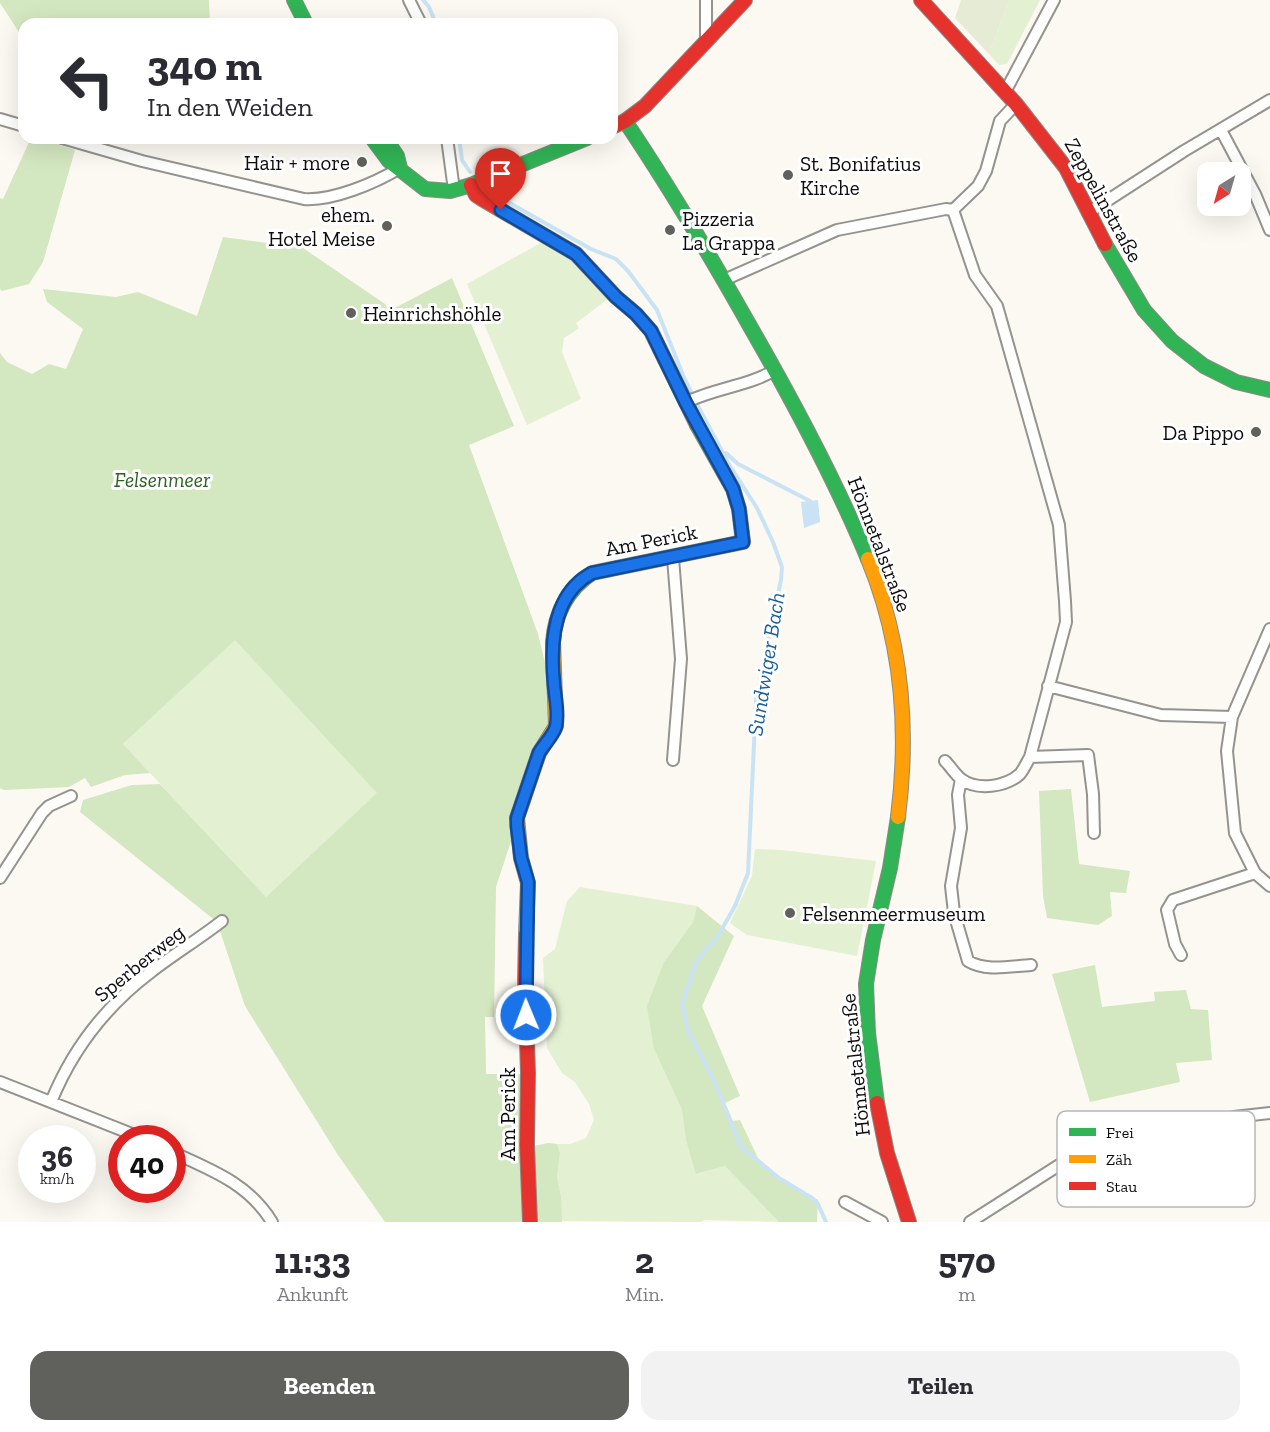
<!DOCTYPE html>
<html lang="de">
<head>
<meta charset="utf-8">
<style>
	:root { --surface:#fff; --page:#f2f2f3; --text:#2b2b33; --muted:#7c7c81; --accent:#60605d }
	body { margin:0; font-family:"Zilla Slab",serif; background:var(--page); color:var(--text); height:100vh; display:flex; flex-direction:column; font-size:22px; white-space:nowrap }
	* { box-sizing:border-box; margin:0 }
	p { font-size:20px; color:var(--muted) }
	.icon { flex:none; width:33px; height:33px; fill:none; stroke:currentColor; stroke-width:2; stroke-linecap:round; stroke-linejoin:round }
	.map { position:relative; height:1222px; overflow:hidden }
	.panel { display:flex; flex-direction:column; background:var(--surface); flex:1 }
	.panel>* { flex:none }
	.hud { position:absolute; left:18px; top:18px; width:600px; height:126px; border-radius:18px; box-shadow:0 6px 24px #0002; background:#fff; color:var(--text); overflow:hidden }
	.needle { width:39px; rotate:217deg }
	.fabs { position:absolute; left:1197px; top:162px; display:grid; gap:12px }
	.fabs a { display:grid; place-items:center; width:54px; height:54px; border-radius:12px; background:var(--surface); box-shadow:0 6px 24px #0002; font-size:30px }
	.speed { position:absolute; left:18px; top:1125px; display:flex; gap:12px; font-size:30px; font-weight:700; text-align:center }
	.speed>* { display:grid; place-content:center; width:78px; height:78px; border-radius:50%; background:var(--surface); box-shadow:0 6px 24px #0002; line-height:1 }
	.speed small { font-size:15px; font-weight:400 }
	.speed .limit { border:9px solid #d22; background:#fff; color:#111 }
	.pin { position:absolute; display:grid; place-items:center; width:51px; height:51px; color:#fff; margin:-62px -26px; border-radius:50% 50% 50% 0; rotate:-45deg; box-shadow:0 0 6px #0007 }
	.pin .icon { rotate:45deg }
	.me { position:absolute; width:66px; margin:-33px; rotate:359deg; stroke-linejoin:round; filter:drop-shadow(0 0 4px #0008) }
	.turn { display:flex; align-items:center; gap:21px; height:126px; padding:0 30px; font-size:27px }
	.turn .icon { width:78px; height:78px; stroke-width:2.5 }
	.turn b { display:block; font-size:42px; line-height:51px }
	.eta { display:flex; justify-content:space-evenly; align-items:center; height:102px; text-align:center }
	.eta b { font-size:36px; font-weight:800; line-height:42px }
	.button { display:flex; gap:12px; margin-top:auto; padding:12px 30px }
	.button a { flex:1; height:69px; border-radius:18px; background:var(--accent); color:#fff; font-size:24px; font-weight:800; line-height:69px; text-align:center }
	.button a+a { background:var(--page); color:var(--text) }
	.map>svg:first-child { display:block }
	.green { fill:#e3f0d2 }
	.forest { fill:#d3e7c0 }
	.cemetery { fill:#e6ebd6 }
	.water { fill:#c9e3f4 }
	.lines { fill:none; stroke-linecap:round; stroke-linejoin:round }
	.stream { stroke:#c9e3f4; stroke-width:4 }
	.street-casing { stroke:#949390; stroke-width:14 }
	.fast-casing { stroke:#8b8a86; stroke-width:16 }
	.slow-casing { stroke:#8b8a86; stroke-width:16 }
	.jam-casing { stroke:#8b8a86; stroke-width:16 }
	.street { stroke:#fefefd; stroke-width:10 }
	.fast { stroke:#30b455; stroke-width:14 }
	.slow { stroke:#ff9f0a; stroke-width:14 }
	.jam { stroke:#e5322d; stroke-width:14 }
	.route-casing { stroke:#114b97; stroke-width:15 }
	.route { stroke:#1a73e8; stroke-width:10 }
	.poi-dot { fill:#60605d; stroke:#fff; stroke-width:2 }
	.labels { text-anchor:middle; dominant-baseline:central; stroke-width:6; stroke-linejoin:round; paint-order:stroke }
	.poi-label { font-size:21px; fill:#0d0d0d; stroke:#fff; text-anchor:start }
	.street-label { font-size:21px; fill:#0d0d0d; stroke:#fff }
	.park-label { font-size:21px; font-style:italic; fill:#2a631e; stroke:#fff }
	.water-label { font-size:22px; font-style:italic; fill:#185e9d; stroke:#fff }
	.key { fill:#fff; stroke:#b6b6b6; stroke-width:1.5 }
	.key-label { font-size:16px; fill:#0d0d0d }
</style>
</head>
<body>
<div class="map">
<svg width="1270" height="1222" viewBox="0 0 1270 1222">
	<rect width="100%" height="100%" fill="#fbf9f1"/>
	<!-- green -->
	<path class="green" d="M1009,0H1040L1007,64L999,65L989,54Z
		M544,241L573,258L608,299L576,323L579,328L564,338L562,352L581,399L527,425L467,284Z
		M235,639L378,793L266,897L123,744Z
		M755,849L781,850L876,861L857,956L747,935L730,923L752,876Z
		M580,887L697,906L693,922L664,962L654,1049L682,1110L686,1140L697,1174L725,1166L779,1222L704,1220L701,1222L561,1221V1196L557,1177L560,1153L557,1144H570L586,1138L594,1120L589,1104L575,1082L562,1073L547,1048L543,958L555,949L567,901Z"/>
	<!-- forest -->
	<path class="forest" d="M0,0H209L210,24H24V40L0,3Z
		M31,138H38L75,150L43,262L29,284L2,291L0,289V198L3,199Z
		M223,237L303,248L385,304L389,311L452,278L514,426L469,445L538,634L548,675L555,727L541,744L509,822L513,835L496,887L494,1017H485L486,1074H524L527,1222H385L338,1155L245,1006L217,922L80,812L83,800L132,785L160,784L266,897L377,793L235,640L123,744L150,773L125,775L91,787L85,778L69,787L4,790L0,788V353L7,362L32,374L49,364L66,369L83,329L47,302L43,289L116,297L138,292L197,316Z
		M1071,789L1079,864L1130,871L1126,893L1110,892L1112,916L1098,925L1047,918L1043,896L1039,791Z
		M697,906L734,936L702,1006L740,1096L725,1103L733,1121L740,1120L758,1158L780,1178L818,1200L817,1222H779L725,1166L696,1174L686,1140L682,1110L654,1049L647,1006L664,962L693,922Z
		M1095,965L1102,1007L1155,1001L1154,992L1186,990L1191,1009L1208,1010L1212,1060L1176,1063L1180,1082L1090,1102L1052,974Z
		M548,1143L557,1144L560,1153L557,1177L561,1196L562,1222H533L529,1147Z"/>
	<!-- cemetery -->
	<path class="cemetery" d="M961,0H1009L989,54L955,18Z"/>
	<!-- water -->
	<path class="water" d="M818,500L820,522L804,528L801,502Z"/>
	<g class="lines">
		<!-- stream -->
		<path class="stream" d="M423,0L429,7L436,24
			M459,138L462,160L470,172
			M490,192L591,249L616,259L628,271L657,310L683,375L699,408L730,466L757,508L773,542L782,567L781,580L756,701L748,873L735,906L718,936L697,960L682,1004L688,1031L713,1078L741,1147L779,1178L812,1198L818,1204L826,1222
			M726,453L738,464L810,501"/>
		<defs>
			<path id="street" d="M409,0L421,24
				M706,0V41
				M1005,92L1054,0
				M0,119L24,126
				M1221,130L1255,194L1270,230
				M62,138L142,161L304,199C333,201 375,183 400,168
				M447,138L454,190
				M953,210L978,186L986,171L1000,121L1016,104
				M1088,213L1184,151L1270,100
				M724,280L837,230L946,209L953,210
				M689,401C716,388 748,386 775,370
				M673,558L681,659L673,760
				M1270,629L1232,717L1227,751L1235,833L1255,873L1270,886
				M1048,686L1161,715L1232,717
				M1030,757L1088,755L1093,794L1094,833
				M945,761C950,766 955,774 961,779C977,791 1006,787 1020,774C1024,769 1027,762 1030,757L1066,622L1065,601L1059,525L997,306L975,275L953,210
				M961,779L958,795L961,828L951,886L954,913L968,961C986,972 1011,966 1031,965
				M0,878L42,813L49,806L71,796
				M1181,955L1175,944L1167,910L1173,900L1255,873
				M0,1082L142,1138
				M51,1102C72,1050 106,1006 151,972C174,954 199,939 222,921
				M172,1152C212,1170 249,1184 272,1222
				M845,1202L882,1222
				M970,1222L1078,1153L1134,1143L1234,1117L1270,1113"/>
			<path id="fast" d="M294,0L306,24
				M625,121C670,188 711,257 751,328C794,403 835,479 868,559
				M372,138L389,161L425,189L450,191L471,185L587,138
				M385,138L397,156L400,168
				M1105,244L1144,310L1172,341L1204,366L1236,382L1270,390
				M553,642C555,613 567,590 592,573L743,542L739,509L733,489L697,425
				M877,1103L868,1033L866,984L873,940L890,868L898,817"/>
			<path id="slow" d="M868,559C902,641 909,730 898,817
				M526,934L528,883L521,858L517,818L539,753L556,726L553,642"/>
			<path id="jam" d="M921,0L1016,104L1066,168L1105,244
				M612,127L625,121L645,106L745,0
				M471,185L476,195L482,199L576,254L616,297L636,314L651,331L697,425
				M526,934L525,979L528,1073L527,1145L530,1222
				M877,1103L887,1153L909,1222"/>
		</defs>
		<!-- street casing -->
		<use href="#street" class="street-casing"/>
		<!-- fast casing -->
		<use href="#fast" class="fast-casing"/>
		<!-- slow casing -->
		<use href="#slow" class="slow-casing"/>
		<!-- jam casing -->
		<use href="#jam" class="jam-casing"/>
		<!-- street -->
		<use href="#street" class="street"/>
		<!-- fast -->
		<use href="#fast" class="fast"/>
		<!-- slow -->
		<use href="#slow" class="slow"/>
		<!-- jam -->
		<use href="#jam" class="jam"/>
	</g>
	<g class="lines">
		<defs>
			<path id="route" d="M501,210L576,254L616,297L636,314L651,331L686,403L733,489L739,509L743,542L592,573C552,594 550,644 554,684C555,697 559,713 556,726C554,735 544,744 539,753L517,818V826L521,858L528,882L526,1015"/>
		</defs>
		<!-- route casing -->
		<use href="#route" class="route-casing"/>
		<!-- route -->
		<use href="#route" class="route"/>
	</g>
	<!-- markers -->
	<g class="poi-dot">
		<circle cx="362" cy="162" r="6"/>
		<circle cx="788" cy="175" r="6"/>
		<circle cx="387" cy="226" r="6"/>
		<circle cx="670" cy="230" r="6"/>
		<circle cx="351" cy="313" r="6"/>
		<circle cx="1256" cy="432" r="6"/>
		<circle cx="790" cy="913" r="6"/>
	</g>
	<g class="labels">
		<!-- poi labels -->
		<g class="poi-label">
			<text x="350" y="162" text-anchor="end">Hair + more</text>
			<text x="800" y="163">St. Bonifatius<tspan x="800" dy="24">Kirche</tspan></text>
			<text x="375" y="214" text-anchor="end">ehem.<tspan x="375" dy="24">Hotel Meise</tspan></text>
			<text x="682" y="218">Pizzeria<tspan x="682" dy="24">La Grappa</tspan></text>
			<text x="363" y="313">Heinrichshöhle</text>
			<text x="1244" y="432" text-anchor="end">Da Pippo</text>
			<text x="802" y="913">Felsenmeermuseum</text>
		</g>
		<!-- street labels -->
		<g class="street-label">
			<text transform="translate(1104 200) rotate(61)">Zeppelinstraße</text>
			<text transform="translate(651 540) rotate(-11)">Am Perick</text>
			<text transform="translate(880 544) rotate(69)">Hönnetalstraße</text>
			<text transform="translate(139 963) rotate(-39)">Sperberweg</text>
			<text transform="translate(855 1065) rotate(-96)">Hönnetalstraße</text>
			<text transform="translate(507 1114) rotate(-90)">Am Perick</text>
		</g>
		<!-- park labels -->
		<g class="park-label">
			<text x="162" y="479">Felsenmeer</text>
		</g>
		<!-- water labels -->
		<g class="water-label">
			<text transform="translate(766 664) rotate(-81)">Sundwiger Bach</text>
		</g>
	</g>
	<!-- legend -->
	<rect x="1057" y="1111" width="198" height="96" rx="9" class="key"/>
	<rect x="1069" y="1128" width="27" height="8" fill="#30b455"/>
	<rect x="1069" y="1155" width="27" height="8" fill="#ff9f0a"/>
	<rect x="1069" y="1182" width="27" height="8" fill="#e5322d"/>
	<g class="key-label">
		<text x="1106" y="1138">Frei</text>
		<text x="1106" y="1165">Zäh</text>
		<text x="1106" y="1192">Stau</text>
	</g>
</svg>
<div class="fabs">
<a><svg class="needle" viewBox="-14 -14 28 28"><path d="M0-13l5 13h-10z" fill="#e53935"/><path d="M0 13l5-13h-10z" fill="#7c7c81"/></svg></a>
</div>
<div class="speed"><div>36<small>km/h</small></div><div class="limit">40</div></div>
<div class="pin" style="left:501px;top:210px;background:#d93025"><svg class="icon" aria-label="arrive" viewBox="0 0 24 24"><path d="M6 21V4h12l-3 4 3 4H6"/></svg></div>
<svg class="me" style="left:526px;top:1015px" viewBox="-20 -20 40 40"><circle r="17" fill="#1a73e8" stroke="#fff" stroke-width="3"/><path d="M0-11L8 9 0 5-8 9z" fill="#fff"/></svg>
<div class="hud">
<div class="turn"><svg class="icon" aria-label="left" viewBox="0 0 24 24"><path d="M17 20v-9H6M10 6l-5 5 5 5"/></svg><div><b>340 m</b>In den Weiden</div></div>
</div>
</div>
<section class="panel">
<div class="eta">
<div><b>11:33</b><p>Ankunft</p></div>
<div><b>2</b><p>Min.</p></div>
<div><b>570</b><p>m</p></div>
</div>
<div class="button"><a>Beenden</a><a>Teilen</a></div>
</section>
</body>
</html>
